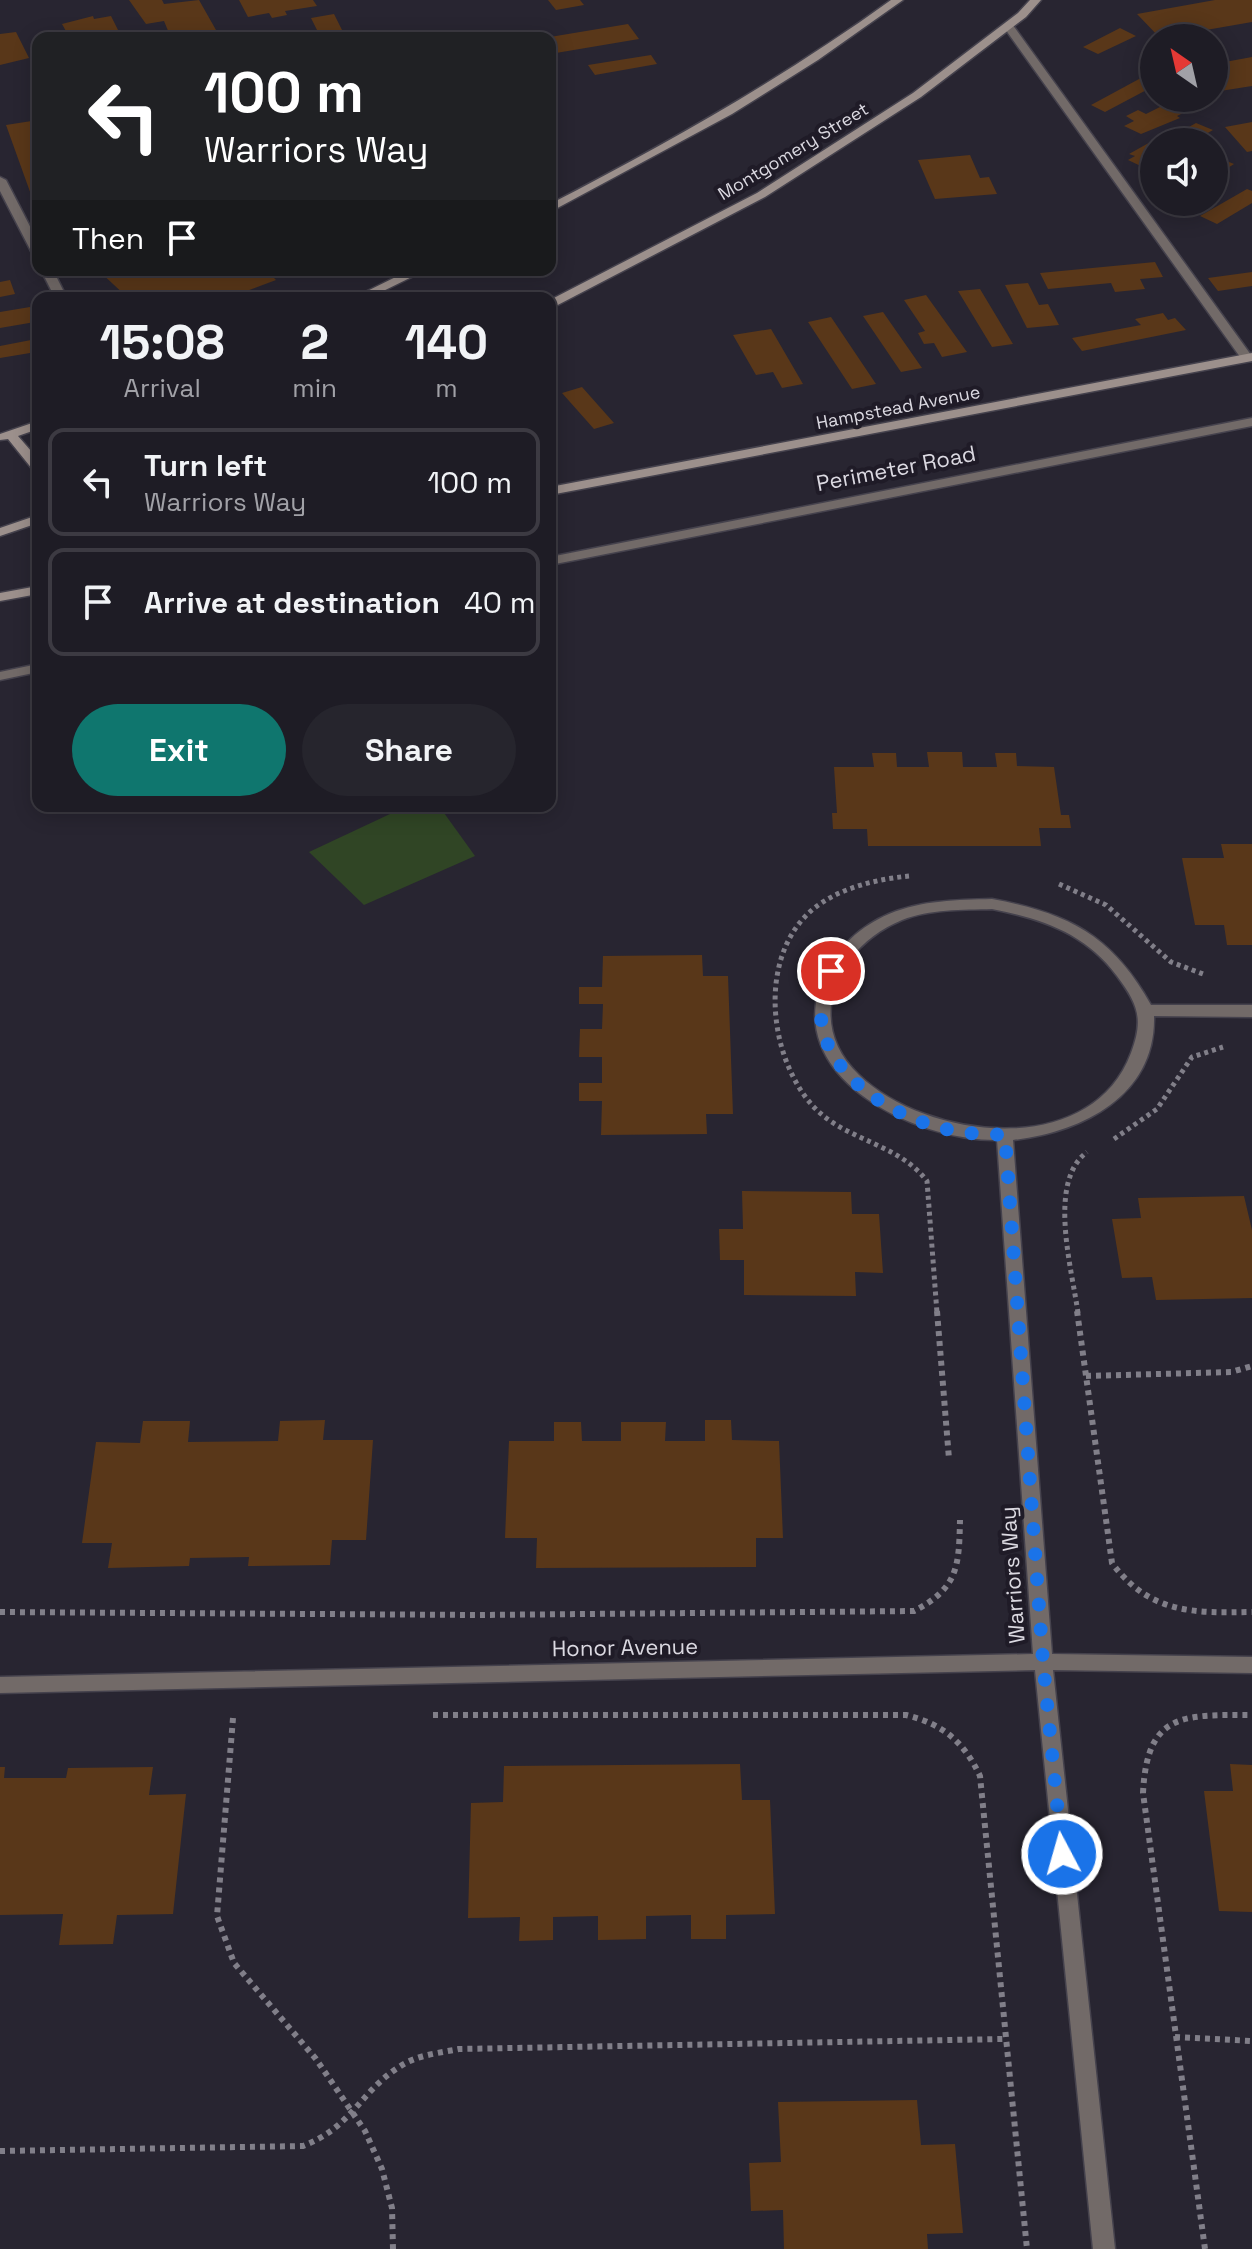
<!DOCTYPE html>
<html lang="en">
<head>
<meta charset="utf-8">
<style>
	:root { --surface:#1e1c25; --page:#26252d; --text:#f1f3f6; --muted:#a1a1a7; --line:#3c3a42; --accent:#0f766e }
	body { margin:0; font-family:"Space Grotesk",sans-serif; background:var(--page); color:var(--text); height:100vh; display:flex; flex-direction:column; font-size:30px; white-space:nowrap }
	* { box-sizing:border-box; margin:0 }
	p { font-size:26px; color:var(--muted) }
	.icon { flex:none; width:44px; height:44px; fill:none; stroke:currentColor; stroke-width:2; stroke-linecap:round; stroke-linejoin:round }
	.map { position:relative; flex:1; overflow:hidden }
	.side { position:absolute; left:32px; top:292px; width:524px; height:520px; display:flex; flex-direction:column; background:var(--surface); border-radius:16px; box-shadow:0 4px 20px #0003,0 0 0 2px var(--line) }
	.side>* { flex:none }
	.hud { position:absolute; left:32px; top:32px; width:524px; height:244px; border-radius:16px; box-shadow:0 4px 20px #0003,0 0 0 2px var(--line); background:#202124; color:#fff; overflow:hidden }
	.needle { width:52px; rotate:326deg }
	.controls { position:absolute; left:1140px; top:24px; display:grid; gap:16px }
	.controls a { display:grid; place-items:center; width:88px; height:88px; border-radius:50%; background:var(--surface); box-shadow:0 4px 20px #0003,0 0 0 2px var(--line); font-size:40px }
	.pin { position:absolute; display:grid; place-items:center; width:68px; height:68px; color:#fff; margin:-34px; border:4px solid #fff; border-radius:50%; box-shadow:0 2px 8px #0007 }
	.me { position:absolute; width:88px; margin:-44px; rotate:354deg; stroke-linejoin:round; filter:drop-shadow(0 0 6px #0008) }
	.turn { display:flex; align-items:center; gap:28px; height:168px; padding:0 40px; font-size:36px }
	.turn .icon { width:104px; height:104px; stroke-width:2.5 }
	.turn b { display:block; font-size:56px; line-height:68px }
	.then { display:flex; align-items:center; height:76px; padding:0 40px; background:#0003; gap:16px; font-size:30px }
	.eta { display:flex; justify-content:space-evenly; align-items:center; height:136px; text-align:center }
	.eta b { font-size:48px; font-weight:700; line-height:56px }
	.primary-button { display:flex; gap:16px; margin-top:auto; padding:16px 40px }
	.primary-button a { flex:1; height:92px; border-radius:48px; background:var(--accent); color:#fff; font-size:32px; font-weight:700; line-height:92px; text-align:center }
	.primary-button a+a { background:var(--page); color:var(--text) }
	ul { padding:0; list-style:none }
	li { display:flex; align-items:center; gap:24px; height:108px; margin:0 16px 12px; padding:0 24px; border:4px solid var(--line); border-radius:16px }
	li div { flex:1 }
	li b { display:block; font-size:30px }
	li em { font-style:normal }
	.map>svg:first-child { display:block }
	.green { fill:#304525 }
	.building { fill:#593719 }
	.lines { fill:none; stroke-linecap:round; stroke-linejoin:round }
	.lane-casing { stroke:#45424d; stroke-width:3 }
	.street-casing { stroke:#45424d; stroke-width:3 }
	.secondary-casing { stroke:#45424d; stroke-width:3 }
	.path-far1 { stroke:#817f89; stroke-width:5; stroke-dasharray:4 4; stroke-linecap:butt }
	.path { stroke:#817f89; stroke-width:6; stroke-dasharray:5 5; stroke-linecap:butt }
	.lane { fill:#726a68; fill-rule:evenodd }
	.street { fill:#726a68; fill-rule:evenodd }
	.secondary { fill:#9c908c; fill-rule:evenodd }
	.route { stroke:#1a73e8; stroke-width:14; stroke-dasharray:0 25.2 }
	.labels { text-anchor:middle; dominant-baseline:central; stroke-width:8; stroke-linejoin:round; paint-order:stroke }
	.far-street-label { font-size:18px; fill:#dbd9e1; stroke:#1f1b27 }
	.street-label { font-size:22px; fill:#dbd9e1; stroke:#1f1b27 }
</style>
</head>
<body>
<div class="map">
<svg width="1252" height="2249" viewBox="0 0 1252 2249">
	<rect width="100%" height="100%" fill="#282531"/>
	<!-- green -->
	<path class="green" d="M407,806H439L475,856L364,905L309,852Z"/>
	<!-- building -->
	<path class="building" d="M129,0H162L164,4L199,0L216,30L195,34L197,38H171L164,21L146,24Z
		M239,0H313L317,6L285,11L287,15L272,18L269,13L248,17Z
		M548,0H580L584,5L556,10Z
		M1215,0H1252V22L1160,38L1137,14Z
		M334,14L346,38H321L311,18Z
		M93,16L94,19L111,16L122,38H80L77,32L67,33L62,24Z
		M628,24L639,39L550,54V37Z
		M1120,28L1136,36L1098,54L1083,47Z
		M16,32L29,58L0,65V34Z
		M651,55L657,64L595,75L588,65Z
		M1252,57V86L1214,92V64Z
		M1152,72L1154,86L1105,112L1091,105Z
		M1178,98L1195,107L1177,116L1180,118L1141,134L1124,126L1134,121L1126,116L1138,110L1146,114Z
		M38,120V214L6,125Z
		M1252,122V151L1247,152L1225,127Z
		M1196,123L1213,130L1192,142H1162Z
		M1154,140V163L1145,168L1128,160L1135,156L1129,154Z
		M970,155L980,178L989,177L997,194L935,199L918,160Z
		M1214,156L1234,164L1214,177Z
		M1247,189L1252,191V203L1217,224L1200,216Z
		M1155,262L1163,277L1140,279L1145,289L1115,292L1111,283L1048,289L1040,273Z
		M98,270H273L268,272L276,280L228,298H128Z
		M1252,272V286L1218,291L1208,278Z
		M10,280L15,294L0,297V282Z
		M1028,283L1039,305L1048,304L1059,325L1027,328L1005,285Z
		M980,289L1013,344L992,347L958,291Z
		M926,295L967,352L942,357L934,343L924,344L918,333L925,331L904,300Z
		M30,307L35,322L0,328V312Z
		M883,312L922,368L901,372L863,316Z
		M1163,313L1168,320L1175,318L1186,330L1082,351L1072,338L1141,325L1135,319Z
		M831,317L876,384L852,389L808,322Z
		M771,329L803,384L782,388L773,372L756,375L733,335Z
		M31,340L36,352L0,358V346Z
		M582,387L614,423L594,429L562,393Z
		M927,752H962L963,767H997L995,753H1016L1017,766L1054,767L1061,815H1069L1071,828H1039L1041,846H868L867,829H833L832,813H837L834,767H874L872,753H896L897,767H929Z
		M1221,844H1252V945H1227L1224,925H1195L1182,858H1224Z
		M702,955L703,976H728L733,1114H706L707,1134L601,1135L602,1101H579V1083H602V1057H579L580,1029H602L603,1004H579V987H602L603,956Z
		M742,1191L851,1192L852,1214H879L883,1273L855,1272L856,1296L744,1295V1260H720L719,1229H743Z
		M1244,1196L1252,1230V1298L1156,1300L1152,1277L1122,1278L1112,1219L1141,1218L1138,1198Z
		M325,1420L323,1440H373L366,1540H332L330,1565L248,1566L249,1557L190,1558L189,1566L108,1568L112,1543H82L96,1442L140,1443L143,1421H190L188,1442L278,1441L280,1421Z
		M705,1420H731L732,1440L779,1441L783,1538H756V1567L536,1568L537,1538H505L509,1441H554V1422H581L582,1441H621V1422H666L665,1441H705Z
		M740,1764L742,1800H770L775,1914L726,1915V1939H691V1915L646,1916V1939L598,1940V1916L553,1917V1940L519,1941L520,1917L468,1918L471,1803L503,1802L504,1766Z
		M1230,1764L1252,1765V1912L1219,1911L1204,1791H1233Z
		M0,1767H5L4,1778H66L68,1768L153,1767L149,1795L186,1794L173,1914L117,1915L113,1944L59,1945L63,1914L0,1915Z
		M917,2100L921,2145L955,2144L963,2233L927,2234L928,2249H784L783,2210L751,2211L749,2163L781,2162L778,2102Z"/>
	<g class="lines">
		<defs>
			<path id="lane" d="M1008,23L1012,24L1251,355V361H1243L1003,26Z
				M1252,418V426L550,565V557Z
				M38,664V672L0,680V672Z"/>
			<path id="street" d="M0,177L6,180L38,242V257L32,253L0,191Z
				M41,270H53L67,298H55Z
				M992,899C1068,913 1112,935 1151,1005H1252V1017L1154,1016C1156,1096 1082,1132 1013,1140L1052,1654L1252,1657V1673L1053,1670L1115,2249H1093L1035,1670L0,1693V1677L1033,1654L997,1140C916,1141 779,1077 824,976C837,947 861,926 889,914C922,900 958,900 992,899ZM992,909C1042,919 1085,933 1117,976C1138,1004 1144,1019 1131,1053C1091,1160 927,1140 859,1075C802,1021 838,946 902,920C930,909 962,910 992,909Z"/>
			<path id="secondary" d="M891,0H903L818,60L732,114L550,212V204C668,143 783,78 891,0Z
				M1030,0H1041L1026,17L921,97L765,197L550,309V300L757,193L913,93L1018,13Z
				M410,270H426L369,298H353Z
				M1252,353V361L550,495V487Z
				M38,421V429L18,436L38,459V471L33,470L8,439L0,440V434Z
				M38,515V523L0,536V528Z
				M38,586V594L0,601V593Z"/>
		</defs>
		<!-- lane casing -->
		<use href="#lane" class="lane-casing"/>
		<!-- street casing -->
		<use href="#street" class="street-casing"/>
		<!-- secondary casing -->
		<use href="#secondary" class="secondary-casing"/>
		<!-- path-far1 -->
		<path class="path-far1" d="M909,876C878,879 843,887 817,906C757,951 767,1054 812,1105C844,1141 897,1142 927,1181L937,1313
			M1059,884L1106,905L1171,962L1203,974
			M1114,1139L1157,1109L1192,1057L1223,1047
			M1078,1313C1072,1269 1047,1182 1087,1152"/>
		<!-- path -->
		<path class="path" d="M937,1311L949,1459
			M1077,1311L1112,1563C1150,1614 1193,1613 1252,1612
			M1086,1376L1231,1372L1252,1366
			M0,1612L477,1615L914,1611C958,1588 959,1567 960,1520
			M433,1715H906C943,1724 964,1742 980,1776L1027,2249
			M233,1718L217,1916L234,1963L316,2059L365,2131L382,2169L392,2208L393,2249
			M1175,2037L1252,2041
			M0,2151L303,2146C352,2127 360,2092 399,2067C416,2055 439,2053 459,2049L1004,2039
			M1205,2249L1143,1793C1147,1712 1183,1715 1252,1715"/>
		<!-- lane -->
		<use href="#lane" class="lane"/>
		<!-- street -->
		<use href="#street" class="street"/>
		<!-- secondary -->
		<use href="#secondary" class="secondary"/>
	</g>
	<g class="lines">
		<!-- route -->
		<path class="route" d="M831,971C828,982 822,995 821,1007C817,1072 894,1119 950,1130C967,1134 987,1134 1005,1135L1043,1662L1062,1854"/>
	</g>
	<g class="labels">
		<!-- far-street labels -->
		<g class="far-street-label">
			<text transform="translate(793 151) rotate(-31)">Montgomery Street</text>
			<text transform="translate(898 407) rotate(-11)">Hampstead Avenue</text>
		</g>
		<!-- street labels -->
		<g class="street-label">
			<text transform="translate(896 468) rotate(-11)">Perimeter Road</text>
			<text transform="translate(1012 1575) rotate(-94)">Warriors Way</text>
			<text transform="translate(625 1647) rotate(-1)">Honor Avenue</text>
		</g>
	</g>
</svg>
<div class="controls">
<a><svg class="needle" viewBox="-14 -14 28 28"><path d="M0-13l5 13h-10z" fill="#e53935"/><path d="M0 13l5-13h-10z" fill="#a1a1a7"/></svg></a>
<a><svg class="icon" aria-label="sound" viewBox="0 0 24 24"><path d="M4 9h4l5-4v14l-5-4H4zM17 9q2 3 0 6"/></svg></a>
</div>
<div class="pin" style="left:831px;top:971px;background:#d93025"><svg class="icon" aria-label="arrive" viewBox="0 0 24 24"><path d="M6 21V4h12l-3 4 3 4H6"/></svg></div>
<svg class="me" style="left:1062px;top:1854px" viewBox="-20 -20 40 40"><circle r="17" fill="#1a73e8" stroke="#fff" stroke-width="3"/><path d="M0-11L8 9 0 5-8 9z" fill="#fff"/></svg>
<div class="hud">
<div class="turn"><svg class="icon" aria-label="left" viewBox="0 0 24 24"><path d="M17 20v-9H6M10 6l-5 5 5 5"/></svg><div><b>100 m</b>Warriors Way</div></div>
<div class="then">Then<svg class="icon" aria-label="arrive" viewBox="0 0 24 24"><path d="M6 21V4h12l-3 4 3 4H6"/></svg></div>
</div>
<section class="side">
<div class="eta">
<div><b>15:08</b><p>Arrival</p></div>
<div><b>2</b><p>min</p></div>
<div><b>140</b><p>m</p></div>
</div>
<ul>
<li><svg class="icon" aria-label="left" viewBox="0 0 24 24"><path d="M17 20v-9H6M10 6l-5 5 5 5"/></svg><div><b>Turn left</b><p>Warriors Way</p></div><em>100 m</em></li>
<li><svg class="icon" aria-label="arrive" viewBox="0 0 24 24"><path d="M6 21V4h12l-3 4 3 4H6"/></svg><div><b>Arrive at destination</b></div><em>40 m</em></li>
</ul>
<div class="primary-button"><a>Exit</a><a>Share</a></div>
</section>
</div>
</body>
</html>
